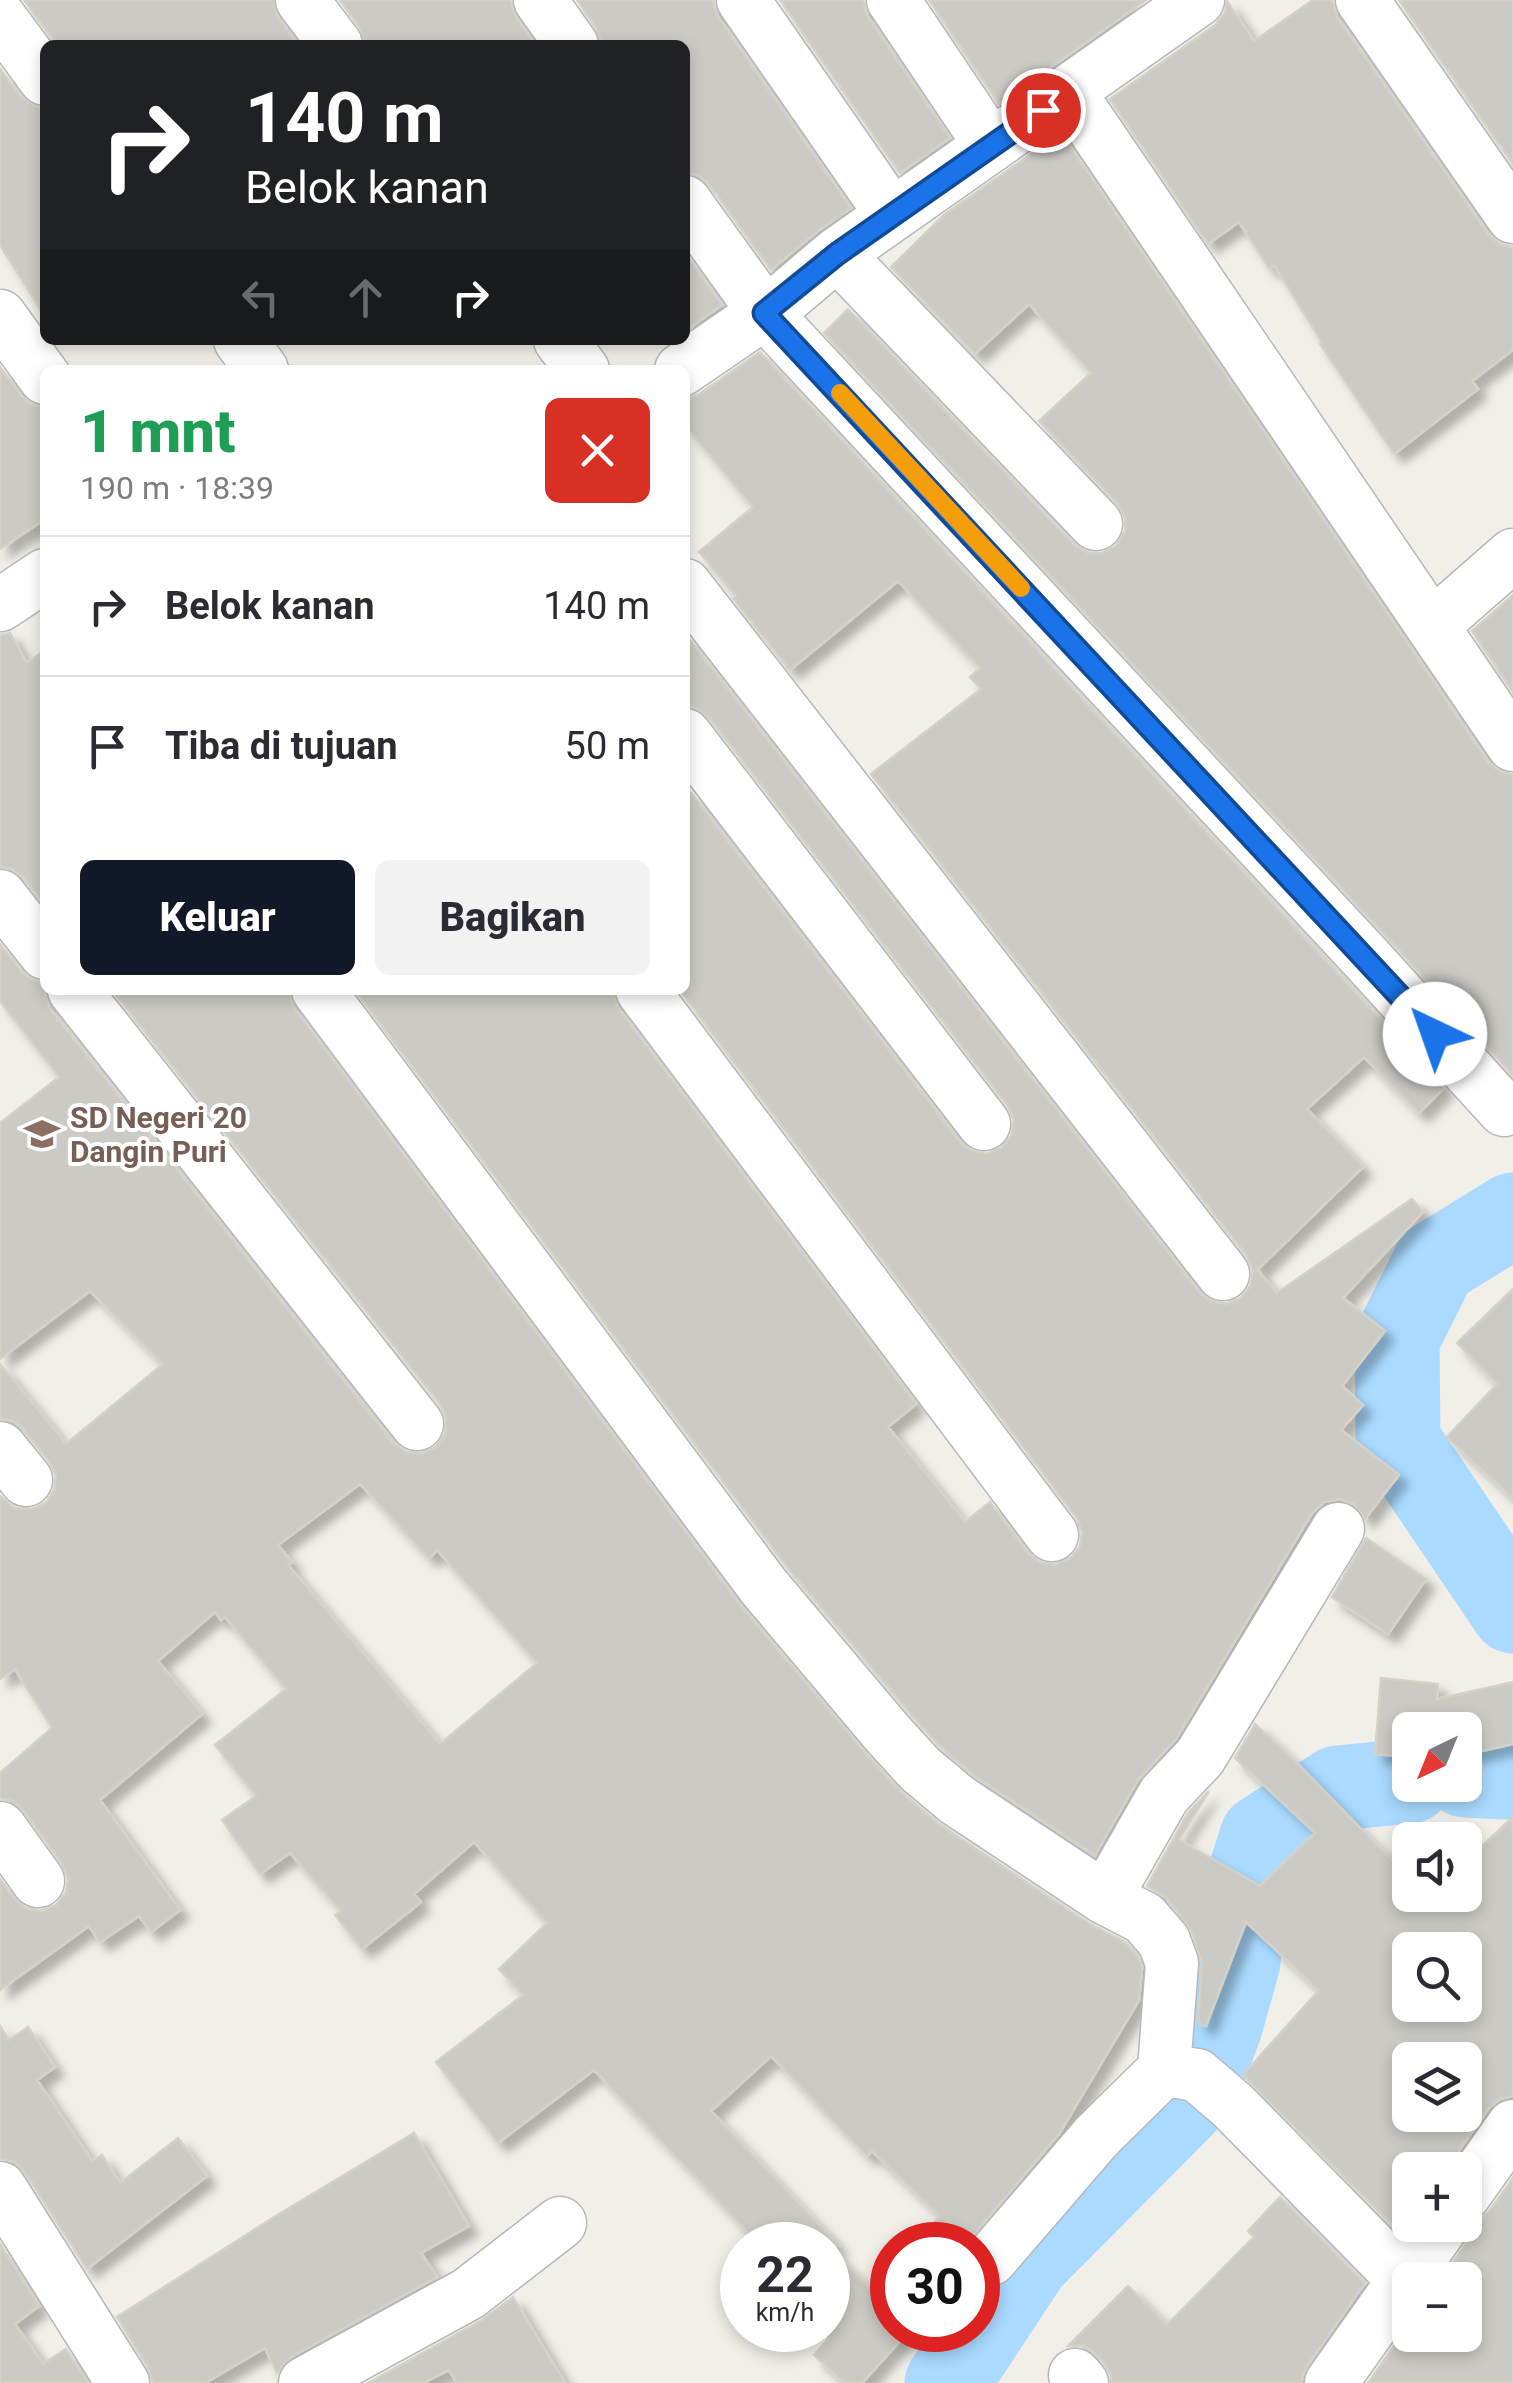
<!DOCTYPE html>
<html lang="id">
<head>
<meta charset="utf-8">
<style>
	:root { --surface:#fff; --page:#f2f2f3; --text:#2b2b33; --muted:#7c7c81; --line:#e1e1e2; --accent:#111827 }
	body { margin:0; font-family:Roboto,sans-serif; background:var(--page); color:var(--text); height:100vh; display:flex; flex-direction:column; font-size:38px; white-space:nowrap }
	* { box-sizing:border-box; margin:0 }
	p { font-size:32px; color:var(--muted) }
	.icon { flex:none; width:55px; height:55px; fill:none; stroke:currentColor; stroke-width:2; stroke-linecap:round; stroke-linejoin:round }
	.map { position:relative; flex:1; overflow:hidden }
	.sheet { position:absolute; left:40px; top:365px; width:650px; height:630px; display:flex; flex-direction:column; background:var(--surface); border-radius:15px; box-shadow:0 5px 15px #0003 }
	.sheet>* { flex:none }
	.hud { position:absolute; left:40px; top:40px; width:650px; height:305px; border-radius:15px; box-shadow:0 5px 15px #0003; background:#202124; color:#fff; overflow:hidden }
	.needle { width:65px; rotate:223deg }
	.fabs { position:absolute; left:1392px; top:1712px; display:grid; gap:20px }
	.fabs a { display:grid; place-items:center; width:90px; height:90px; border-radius:15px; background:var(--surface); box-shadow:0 5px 15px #0003; font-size:50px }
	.speed { position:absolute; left:720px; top:2222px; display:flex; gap:20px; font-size:50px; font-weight:700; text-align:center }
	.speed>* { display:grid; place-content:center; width:130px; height:130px; border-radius:50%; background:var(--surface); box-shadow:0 5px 15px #0003; line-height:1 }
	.speed small { font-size:25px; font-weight:400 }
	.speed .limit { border:15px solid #d22; background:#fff; color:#111 }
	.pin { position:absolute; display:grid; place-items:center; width:85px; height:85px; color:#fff; margin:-42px; border:5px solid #fff; border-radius:50%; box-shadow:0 2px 10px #0007 }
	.me { position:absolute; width:110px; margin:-55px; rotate:318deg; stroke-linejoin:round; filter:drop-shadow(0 0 8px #0008) }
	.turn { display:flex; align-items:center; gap:35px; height:210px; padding:0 40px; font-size:45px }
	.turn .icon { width:130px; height:130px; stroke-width:2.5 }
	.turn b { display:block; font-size:70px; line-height:85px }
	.lanes { display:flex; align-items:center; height:95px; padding:0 40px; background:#0003; justify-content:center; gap:50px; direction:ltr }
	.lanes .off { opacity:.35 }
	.round { display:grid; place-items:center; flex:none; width:105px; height:105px; border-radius:15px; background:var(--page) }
	.summary { display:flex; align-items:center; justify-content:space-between; height:170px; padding:0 40px }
	h1 { font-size:60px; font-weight:800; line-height:75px; color:#1e9e55 }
	.cta { display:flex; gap:20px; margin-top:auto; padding:20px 40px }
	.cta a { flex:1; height:115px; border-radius:15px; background:var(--accent); color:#fff; font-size:40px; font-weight:800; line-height:115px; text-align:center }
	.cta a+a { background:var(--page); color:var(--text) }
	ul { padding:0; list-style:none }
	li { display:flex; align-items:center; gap:30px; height:140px; padding:0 40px; border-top:2px solid var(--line) }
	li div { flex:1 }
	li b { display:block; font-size:38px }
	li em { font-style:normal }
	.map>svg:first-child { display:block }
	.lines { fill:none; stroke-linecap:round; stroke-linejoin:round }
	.river { stroke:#aadaff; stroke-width:85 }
	.building { fill:#cccac5; stroke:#d6d1c6; stroke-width:2.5; fill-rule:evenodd; filter:url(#shadow) }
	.minor-casing { stroke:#b5b8bc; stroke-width:55 }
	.minor { stroke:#fff; stroke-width:52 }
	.route-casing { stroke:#114b97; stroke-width:25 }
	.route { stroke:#1a73e8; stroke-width:18 }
	.slow { stroke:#f59e0b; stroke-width:18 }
	.labels { text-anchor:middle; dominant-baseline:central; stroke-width:8; stroke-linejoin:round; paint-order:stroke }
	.education-label { font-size:30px; font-weight:bold; fill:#785e54; stroke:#fff; text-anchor:start }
</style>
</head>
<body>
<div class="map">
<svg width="1513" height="2383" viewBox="0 0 1513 2383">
	<defs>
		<filter id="shadow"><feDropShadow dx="9" dy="9" stdDeviation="5" flood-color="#0004"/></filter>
	</defs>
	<rect width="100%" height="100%" fill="#f1efe8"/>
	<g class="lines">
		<!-- river -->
		<path class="river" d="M1513,1215L1435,1263L1397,1339L1398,1441L1513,1611
			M1465,1775L1504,1777L1513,1774
			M1207,2061L1220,2026L1238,1962L1243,1898L1262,1837L1338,1788L1410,1781
			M947,2383L1028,2260L1183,2104"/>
	</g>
	<!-- building -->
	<path class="building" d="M24,0H273L278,17L298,45H57Z
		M340,0H510L516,17L535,45H365L360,28Z
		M577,0H713L718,17L851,208L818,231L771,270L709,184L698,175L685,173V45H602L596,28Z
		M780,0H863L868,17L950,138L900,173Z
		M929,0H1146L999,104Z
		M1313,0H1332L1337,17L1488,234L1499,244L1513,247V350L1472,381L1478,389L1394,454L1320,344L1322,342L1274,265L1269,268L1239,222L1208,244L1110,99L1215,25L1225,13L1227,1L1254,41Z
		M1399,0H1513V164Z
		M0,69L22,98L38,107L45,117V317L0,245Z
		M1061,133L1488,762L1499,771L1513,775V1075L1388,938L824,333L848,309L1074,545L1089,553H1102L1116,546L1125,531V518L1118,504L1039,421L1091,373L1029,304L975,354L891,267L944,215Z
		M685,253L722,305L685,331Z
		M760,352L1444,1088L1419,1113L1364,1057L1307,1109L1363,1167L1257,1270L1277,1293L1412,1199L1423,1212L1343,1298L1385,1331L1342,1386L1363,1405L1341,1430L1399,1475L1365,1519L1354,1504L1340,1499L1324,1502L1312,1513L1176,1739L1138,1780L1095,1855L975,1776L941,1747L911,1714L788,1568L355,990H613L618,1008L916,1404L888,1427L965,1522L990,1502L1028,1553L1039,1562L1055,1565L1071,1558L1080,1546L1082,1532L1076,1517L680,990H685V797L691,793L960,1142L972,1151L987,1154L1001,1148L1011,1136L1014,1121L1008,1106L709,717L697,708L685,706V634L1199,1292L1211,1301L1226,1304L1241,1298L1250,1286L1253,1271L1247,1256L871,774L981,689L970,677L980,668L898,581L790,670L733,598L736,596L699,552L753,507L685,425V399L698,395Z
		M0,367L21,396L32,405L45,407V519L0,549Z
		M1513,595V692L1472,631Z
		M10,633L27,663L45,650V905L23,877L12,869L0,867V635Z
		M0,944L22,972L33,980L45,982V995L50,1009L393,1443L407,1452L422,1453L436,1447L445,1434L446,1419L441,1405L112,990H289L294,1008L740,1605L866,1754L901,1792L940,1825L1088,1923L1125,1942L1138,1956L1142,1967L1139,2000L1059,2134L965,2245H913L940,2216L872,2151L867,2156L771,2056L711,2111L838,2245H760L594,2070L498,2143L436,2062L523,1995L499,1969L547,1923L474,1842L414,1894L421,1902L362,1949L335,1915L341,1911L290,1853L260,1874L222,1820L256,1796L215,1745L286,1689L225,1617L221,1620L215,1612L158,1661L202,1714L100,1800L180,1910L151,1932L139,1916L100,1942L89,1926L0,1990V1879L14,1898L25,1908L40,1911L56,1905L66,1892L68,1879L62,1864L24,1811L13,1801L0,1798V1773L52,1728L15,1669L0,1679V1496L14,1508L32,1509L46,1503L54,1490L56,1476L49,1461L23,1429L12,1420L0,1419V1364L66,1444L163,1364L90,1291L0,1359V1123L59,1077L0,1001ZM360,1484L429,1558L437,1550L537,1663L440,1744L288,1565L292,1562L278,1545Z
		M1513,1289V1498L1447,1437L1497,1384L1457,1343Z
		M1366,1538L1426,1579L1388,1634L1332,1597Z
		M1381,1678L1438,1684L1437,1699L1513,1682V1744L1465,1755V1730H1410V1757L1375,1754Z
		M1255,1724L1297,1763L1401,1870L1410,1862V1895H1465V1862L1513,1817V2096L1500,2099L1489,2108L1445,2170H1410V2220L1400,2233L1243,2075L1319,1990L1246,1922L1206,2026L1198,2023L1202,1964L1192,1931L1167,1898L1147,1886L1188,1813L1209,1791L1179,1840L1260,1886L1315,1833L1235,1758ZM1410,1950H1465V2005H1410ZM1410,2060H1465V2115H1410Z
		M0,2026L9,2040L28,2027L55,2067L37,2080L92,2161L102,2155L120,2183L178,2138L207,2176L87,2269L25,2172L15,2162L0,2158Z
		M414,2133L469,2226L421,2253L437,2277L291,2357L277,2373L265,2348L205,2383H153L148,2367L117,2317L279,2214Z
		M1513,2178V2383H1368L1410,2323V2335H1465V2280H1441L1467,2242L1473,2229L1472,2222L1478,2221L1489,2212Z
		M1280,2197L1365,2283L1307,2366L1301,2383H1111V2376L1105,2364L1097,2355L1084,2346H1068L1128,2286L1167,2325L1254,2237L1248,2231Z
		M0,2244L39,2306L15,2324L43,2364L66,2349L88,2383H0Z
		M828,2248L872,2290L892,2268V2330H910L862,2383H845L814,2355L828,2339Z
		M513,2297L565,2383H457L449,2370L423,2383H368L482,2320Z"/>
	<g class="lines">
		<defs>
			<path id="minor" d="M302,0L336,45
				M540,0L572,45
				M743,0L892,215
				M893,0L991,146
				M1362,0L1513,217
				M0,18L45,79
				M1069,92L1513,745
				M685,202L765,313L1366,958L1504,1110
				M837,254L1096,524
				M0,316L45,378
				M240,340L262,370
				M560,340L583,370
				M681,370L779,303L837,254L1198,0
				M685,585L1223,1274
				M0,605L45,575
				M1433,625L1513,555
				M685,735L984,1124
				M0,896L45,953
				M74,990L417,1424
				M318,990L764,1587L888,1734L920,1769L957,1800L1105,1898L1144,1918L1164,1941L1172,1963L1164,2070
				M642,990L1052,1535
				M0,1448L26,1480
				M0,1828L38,1881
				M1105,1898L1164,1795L1200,1757L1338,1529
				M0,2188L123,2383
				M1465,2194L1513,2126
				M991,2259L1097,2136L1164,2070L1197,2075L1233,2106L1404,2280
				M1075,2375L1082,2383
				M305,2383L468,2294L560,2223
				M1331,2383L1443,2225"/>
		</defs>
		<!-- minor casing -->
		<use href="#minor" class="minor-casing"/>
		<!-- minor -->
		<use href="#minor" class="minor"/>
	</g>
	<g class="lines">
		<defs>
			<path id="route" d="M1043,110L837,254L764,313L1435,1034"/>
		</defs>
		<!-- route casing -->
		<use href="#route" class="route-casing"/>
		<!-- route -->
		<use href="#route" class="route"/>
		<!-- slow -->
		<path class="slow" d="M840,393L1021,588"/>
	</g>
	<!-- icons -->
	<defs>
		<symbol id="school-bare" viewBox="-9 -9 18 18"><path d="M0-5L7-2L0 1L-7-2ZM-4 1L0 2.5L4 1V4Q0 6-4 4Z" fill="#8d6e63" stroke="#fff" stroke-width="2.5" paint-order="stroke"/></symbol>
	</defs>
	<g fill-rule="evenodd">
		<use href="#school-bare" x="17" y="1109" width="50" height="50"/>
	</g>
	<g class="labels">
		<!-- education labels -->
		<g class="education-label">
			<text x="70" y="1117">SD Negeri 20<tspan x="70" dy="34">Dangin Puri</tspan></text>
		</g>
	</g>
</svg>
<div class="fabs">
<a><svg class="needle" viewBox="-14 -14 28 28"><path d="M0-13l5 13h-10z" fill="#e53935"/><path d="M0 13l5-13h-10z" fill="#7c7c81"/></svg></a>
<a><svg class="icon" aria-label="sound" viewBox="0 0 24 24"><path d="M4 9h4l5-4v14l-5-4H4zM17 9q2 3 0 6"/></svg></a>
<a><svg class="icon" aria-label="search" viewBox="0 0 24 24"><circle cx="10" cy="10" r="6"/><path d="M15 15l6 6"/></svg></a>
<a><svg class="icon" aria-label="layers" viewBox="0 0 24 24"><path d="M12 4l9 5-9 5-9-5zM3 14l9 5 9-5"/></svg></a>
<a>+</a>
<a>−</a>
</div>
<div class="speed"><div>22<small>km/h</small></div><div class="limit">30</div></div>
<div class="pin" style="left:1043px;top:110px;background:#d93025"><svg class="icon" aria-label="arrive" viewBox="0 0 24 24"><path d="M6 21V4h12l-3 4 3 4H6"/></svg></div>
<svg class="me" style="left:1435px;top:1034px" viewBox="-20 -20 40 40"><circle r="19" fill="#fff"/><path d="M0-13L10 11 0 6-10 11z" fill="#1a73e8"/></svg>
<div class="hud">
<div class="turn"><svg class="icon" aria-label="right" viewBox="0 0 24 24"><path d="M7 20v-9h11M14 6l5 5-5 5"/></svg><div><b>140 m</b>Belok kanan</div></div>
<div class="lanes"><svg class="icon off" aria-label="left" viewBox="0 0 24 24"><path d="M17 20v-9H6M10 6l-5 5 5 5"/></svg><svg class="icon off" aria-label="ahead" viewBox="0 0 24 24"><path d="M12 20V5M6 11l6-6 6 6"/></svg><svg class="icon" aria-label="right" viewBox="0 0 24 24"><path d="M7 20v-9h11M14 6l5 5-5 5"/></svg></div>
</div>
<section class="sheet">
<div class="summary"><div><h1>1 mnt</h1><p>190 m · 18:39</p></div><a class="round" style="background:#d93025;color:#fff"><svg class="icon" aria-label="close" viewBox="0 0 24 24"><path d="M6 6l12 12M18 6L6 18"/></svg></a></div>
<ul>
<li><svg class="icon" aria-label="right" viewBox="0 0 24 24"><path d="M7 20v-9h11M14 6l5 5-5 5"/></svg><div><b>Belok kanan</b></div><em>140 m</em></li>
<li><svg class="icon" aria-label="arrive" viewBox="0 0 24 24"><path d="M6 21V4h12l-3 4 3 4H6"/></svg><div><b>Tiba di tujuan</b></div><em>50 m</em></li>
</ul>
<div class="cta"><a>Keluar</a><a>Bagikan</a></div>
</section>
</div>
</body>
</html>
